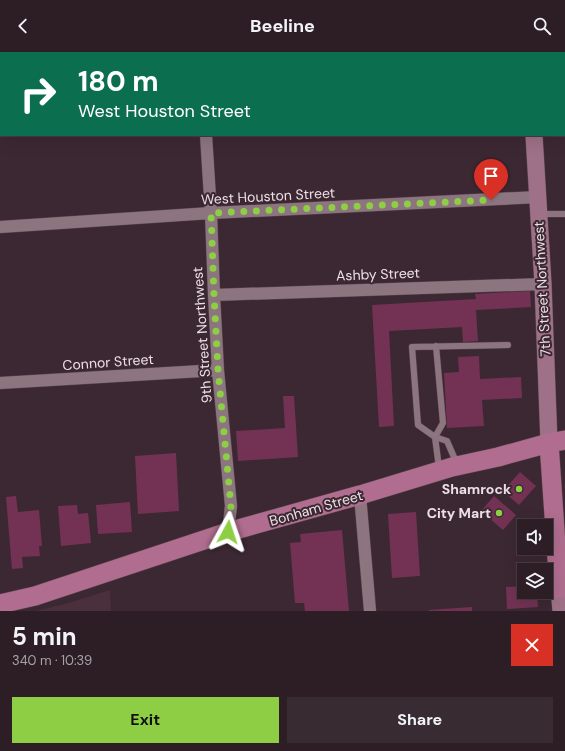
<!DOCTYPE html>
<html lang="en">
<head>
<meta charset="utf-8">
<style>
	:root { --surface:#2d1e26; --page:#392b32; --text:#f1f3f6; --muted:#a7a2a7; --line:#483c43; --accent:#8dce44 }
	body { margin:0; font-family:"DM Sans",sans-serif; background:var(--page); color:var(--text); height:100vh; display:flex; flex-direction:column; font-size:15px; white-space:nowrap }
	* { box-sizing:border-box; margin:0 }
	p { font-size:13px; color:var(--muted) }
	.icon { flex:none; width:22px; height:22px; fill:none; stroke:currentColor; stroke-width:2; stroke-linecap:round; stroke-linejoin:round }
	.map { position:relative; height:559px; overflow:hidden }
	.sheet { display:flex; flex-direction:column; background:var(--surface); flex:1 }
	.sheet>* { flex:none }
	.guide { position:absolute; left:0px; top:0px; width:565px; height:84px; box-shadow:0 4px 16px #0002,0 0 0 1px var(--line); background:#0b6e4f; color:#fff; overflow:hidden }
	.fabs { position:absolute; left:517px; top:467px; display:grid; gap:8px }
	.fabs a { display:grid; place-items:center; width:36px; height:36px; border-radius:0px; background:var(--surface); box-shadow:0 4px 16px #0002,0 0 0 1px var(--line); font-size:20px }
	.pin { position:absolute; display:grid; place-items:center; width:34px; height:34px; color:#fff; margin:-41px -17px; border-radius:50% 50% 50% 0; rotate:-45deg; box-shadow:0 0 4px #0007 }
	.pin .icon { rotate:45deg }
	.me { position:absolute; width:44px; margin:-22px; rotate:5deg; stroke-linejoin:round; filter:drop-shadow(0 0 3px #0008) }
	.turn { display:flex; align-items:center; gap:14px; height:84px; padding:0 12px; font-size:18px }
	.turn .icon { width:52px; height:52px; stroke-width:2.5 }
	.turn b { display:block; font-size:28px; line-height:34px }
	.round { display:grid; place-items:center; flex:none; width:42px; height:42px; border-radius:0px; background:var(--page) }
	.headline { display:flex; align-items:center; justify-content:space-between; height:68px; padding:0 12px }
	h1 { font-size:24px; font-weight:700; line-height:30px }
	.action { display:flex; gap:8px; margin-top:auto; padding:8px 12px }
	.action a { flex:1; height:46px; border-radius:0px; background:var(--accent); color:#111; font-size:16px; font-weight:700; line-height:46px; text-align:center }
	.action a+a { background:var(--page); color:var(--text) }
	header { display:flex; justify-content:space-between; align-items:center; height:52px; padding:0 12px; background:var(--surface); font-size:18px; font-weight:700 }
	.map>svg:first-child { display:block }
	.built { fill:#4a2f3c }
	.building { fill:#733254 }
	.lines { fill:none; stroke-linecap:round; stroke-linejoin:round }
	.lane-casing { stroke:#58464e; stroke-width:7 }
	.street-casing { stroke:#58464e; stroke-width:13 }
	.secondary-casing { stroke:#58464e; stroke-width:18 }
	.primary-casing { stroke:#58464e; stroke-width:20 }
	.lane { stroke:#8d7580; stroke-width:6 }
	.street { stroke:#8d7580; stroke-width:12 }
	.secondary { stroke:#9f7188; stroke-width:17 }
	.primary { stroke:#b06d8f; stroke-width:19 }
	.route { stroke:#8dce44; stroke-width:7; stroke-dasharray:0 12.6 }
	.poi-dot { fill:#8dce44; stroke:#3c2832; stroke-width:1.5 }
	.labels { text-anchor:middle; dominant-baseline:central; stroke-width:4; stroke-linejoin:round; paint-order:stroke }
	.street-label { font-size:14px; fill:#eddfe5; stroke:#3c2832 }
	.poi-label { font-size:14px; font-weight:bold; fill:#eddfe5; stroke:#3c2832; text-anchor:end }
</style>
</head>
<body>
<header><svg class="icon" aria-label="back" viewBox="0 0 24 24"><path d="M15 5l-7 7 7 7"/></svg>Beeline<svg class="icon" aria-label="search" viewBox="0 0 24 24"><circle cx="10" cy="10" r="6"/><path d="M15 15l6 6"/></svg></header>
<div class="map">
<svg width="565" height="559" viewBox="0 0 565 559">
	<rect width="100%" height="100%" fill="#3c2832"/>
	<!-- built -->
	<path class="built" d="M110,538L111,559H36L65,552Z"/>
	<!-- building -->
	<path class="building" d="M530,239L531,255L476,258L478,289L463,290L462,275L389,279L394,374L379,375L372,253L476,247L475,242Z
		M479,304L480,327L521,325L522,346L482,348L484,374L447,376L444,321L459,320L458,305Z
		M283,344H294L298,405L238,409L236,379L285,376Z
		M176,401L179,459L138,462L135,404Z
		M520,420L536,434L519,453L503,439Z
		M16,444L18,460L39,458L42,494H39L40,504L22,505L23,516L12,517L6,445Z
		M494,444L516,463L503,478L481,459Z
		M130,450L132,480L98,482L96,453Z
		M77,453L78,462L88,461L91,491L61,494L58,454Z
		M416,460L420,524L392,526L388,462Z
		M342,478L349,559H305L304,551H295L290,491L301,490L300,482Z
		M524,534V540H537L538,555L507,557L506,535Z
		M472,555V559H429V558Z"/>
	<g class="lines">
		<defs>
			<path id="lane" d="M541,162H565
				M436,294L443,371L435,385L439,416
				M457,412L447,389L435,385L418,373L412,295L508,293"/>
			<path id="street" d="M200,0V1
				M206,83L211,161L214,243L218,318L231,454L228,480
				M0,175L211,161L538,145
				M214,243L543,232
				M0,331L218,318
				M360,443L370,559"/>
			<path id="secondary" d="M529,0V1
				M534,83L543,232L549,391
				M559,536L561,559"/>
			<path id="primary" d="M549,391L559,536H565
				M0,552L35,544L228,480L360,443L452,415L498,405L549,391L565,388"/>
		</defs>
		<!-- lane casing -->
		<use href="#lane" class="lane-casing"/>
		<!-- street casing -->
		<use href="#street" class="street-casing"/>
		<!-- secondary casing -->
		<use href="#secondary" class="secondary-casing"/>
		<!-- primary casing -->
		<use href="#primary" class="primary-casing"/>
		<!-- lane -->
		<use href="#lane" class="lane"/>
		<!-- street -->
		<use href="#street" class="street"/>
		<!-- secondary -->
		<use href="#secondary" class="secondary"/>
		<!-- primary -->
		<use href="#primary" class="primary"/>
	</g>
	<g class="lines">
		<!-- route -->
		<path class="route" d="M228,480L231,454L218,318L214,243L211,161L491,148"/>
	</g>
	<!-- markers -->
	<g class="poi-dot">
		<circle cx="519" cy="437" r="4"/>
		<circle cx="499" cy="461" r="4"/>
	</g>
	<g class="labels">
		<!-- street labels -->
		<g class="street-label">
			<text transform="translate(268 144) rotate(-3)">West Houston Street</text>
			<text transform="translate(378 222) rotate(-2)">Ashby Street</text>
			<text transform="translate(542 237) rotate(-93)">7th Street Northwest</text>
			<text transform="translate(202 283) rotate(-94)">9th Street Northwest</text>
			<text transform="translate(108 310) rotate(-4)">Connor Street</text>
			<text transform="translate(316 456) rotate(-16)">Bonham Street</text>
		</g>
		<!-- poi labels -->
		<g class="poi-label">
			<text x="511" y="437">Shamrock</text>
			<text x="491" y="461">City Mart</text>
		</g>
	</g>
</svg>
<div class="fabs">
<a><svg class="icon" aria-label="sound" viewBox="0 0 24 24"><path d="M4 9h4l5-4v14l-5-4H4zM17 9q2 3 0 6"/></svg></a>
<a><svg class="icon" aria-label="layers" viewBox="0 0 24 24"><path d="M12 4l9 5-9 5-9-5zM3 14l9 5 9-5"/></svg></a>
</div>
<div class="pin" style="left:491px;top:148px;background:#d93025"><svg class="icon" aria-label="arrive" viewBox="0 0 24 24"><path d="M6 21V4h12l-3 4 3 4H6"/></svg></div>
<svg class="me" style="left:228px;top:480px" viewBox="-20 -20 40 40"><path d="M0-17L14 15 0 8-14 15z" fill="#8dce44" stroke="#fff" stroke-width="4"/></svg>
<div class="guide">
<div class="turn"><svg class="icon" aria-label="right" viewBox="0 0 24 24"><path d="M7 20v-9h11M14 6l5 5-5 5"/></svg><div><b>180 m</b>West Houston Street</div></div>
</div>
</div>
<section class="sheet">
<div class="headline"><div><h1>5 min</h1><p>340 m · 10:39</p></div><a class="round" style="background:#d93025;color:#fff"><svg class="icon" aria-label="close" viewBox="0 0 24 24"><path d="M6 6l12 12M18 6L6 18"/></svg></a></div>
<div class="action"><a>Exit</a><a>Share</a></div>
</section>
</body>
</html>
